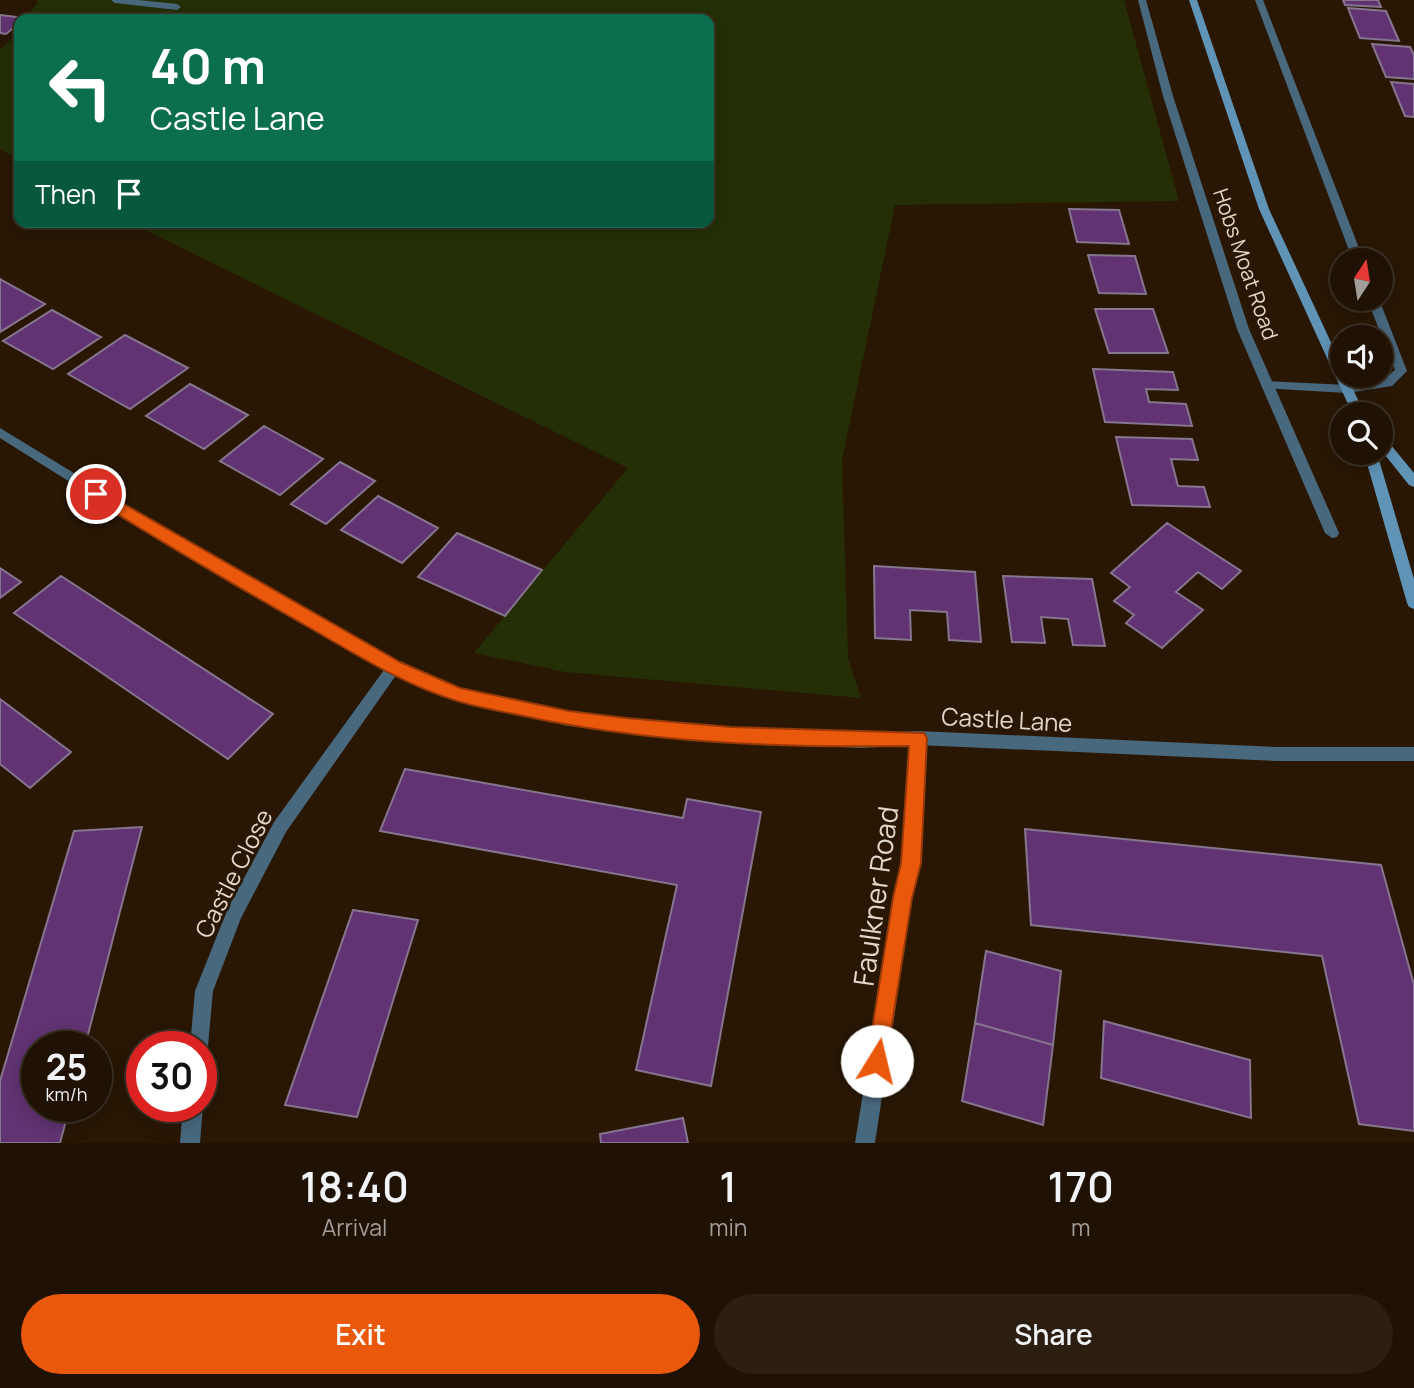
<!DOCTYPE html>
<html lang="en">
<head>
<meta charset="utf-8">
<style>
	:root { --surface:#1f1103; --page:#2c1f12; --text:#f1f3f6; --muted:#a19d9a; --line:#3c3125; --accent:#ea580c }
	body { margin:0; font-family:Manrope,sans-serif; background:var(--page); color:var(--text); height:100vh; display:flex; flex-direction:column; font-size:26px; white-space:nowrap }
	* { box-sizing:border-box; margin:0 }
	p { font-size:23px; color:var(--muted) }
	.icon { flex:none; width:38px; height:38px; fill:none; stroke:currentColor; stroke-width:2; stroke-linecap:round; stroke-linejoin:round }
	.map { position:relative; height:1143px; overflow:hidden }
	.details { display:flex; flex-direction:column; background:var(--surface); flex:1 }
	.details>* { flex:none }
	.hud { position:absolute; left:14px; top:14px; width:700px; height:214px; border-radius:14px; box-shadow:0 4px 18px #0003,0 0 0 2px var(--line); background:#0b6e4f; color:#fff; overflow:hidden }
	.needle { width:46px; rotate:12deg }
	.fabs { position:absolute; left:1330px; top:248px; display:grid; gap:14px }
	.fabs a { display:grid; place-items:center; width:63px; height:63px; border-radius:50%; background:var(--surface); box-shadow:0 4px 18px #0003,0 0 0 2px var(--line); font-size:35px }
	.speed { position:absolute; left:21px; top:1031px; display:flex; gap:14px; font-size:35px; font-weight:700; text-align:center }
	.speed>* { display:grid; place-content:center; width:91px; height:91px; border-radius:50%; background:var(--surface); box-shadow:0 4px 18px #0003,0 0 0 2px var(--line); line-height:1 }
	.speed small { font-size:18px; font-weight:400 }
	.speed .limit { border:10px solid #d22; background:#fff; color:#111 }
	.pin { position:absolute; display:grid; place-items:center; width:60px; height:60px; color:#fff; margin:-30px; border:4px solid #fff; border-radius:50%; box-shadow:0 2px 7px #0007 }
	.me { position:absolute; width:77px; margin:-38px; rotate:9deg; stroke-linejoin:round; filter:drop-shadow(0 0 5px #0008) }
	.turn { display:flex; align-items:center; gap:24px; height:147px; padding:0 21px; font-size:32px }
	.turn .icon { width:91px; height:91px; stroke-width:2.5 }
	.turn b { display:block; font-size:49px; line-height:60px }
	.then { display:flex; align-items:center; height:66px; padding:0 21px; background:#0003; gap:14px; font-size:26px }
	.eta { display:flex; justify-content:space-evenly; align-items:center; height:119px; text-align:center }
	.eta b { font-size:42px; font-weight:600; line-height:49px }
	.button { display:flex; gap:14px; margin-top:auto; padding:14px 21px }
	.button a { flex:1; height:80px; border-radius:42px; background:var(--accent); color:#fff; font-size:28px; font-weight:600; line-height:80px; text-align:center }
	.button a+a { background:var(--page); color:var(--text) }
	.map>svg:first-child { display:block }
	.green { fill:#242f05 }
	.building { fill:#613372; stroke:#86758e; stroke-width:2 }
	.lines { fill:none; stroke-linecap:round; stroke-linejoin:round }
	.service { fill:#48687e; fill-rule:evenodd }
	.minor { fill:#48687e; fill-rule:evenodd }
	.tertiary { fill:#48687e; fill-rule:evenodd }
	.secondary { fill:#5f94b7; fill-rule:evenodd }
	.route { fill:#ea580c; stroke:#983908; stroke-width:2 }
	.labels { text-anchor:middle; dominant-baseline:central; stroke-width:6; stroke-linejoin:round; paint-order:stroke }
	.far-street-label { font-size:21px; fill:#e3d6ca; stroke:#291704 }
	.street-label { font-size:24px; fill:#e3d6ca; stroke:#291704 }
	.near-street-label { font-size:28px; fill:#e3d6ca; stroke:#291704 }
</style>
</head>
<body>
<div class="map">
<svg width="1414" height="1143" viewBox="0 0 1414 1143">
	<rect width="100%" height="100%" fill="#291704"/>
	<!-- green -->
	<path class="green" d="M37,0H1124L1179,201L895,205L842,460L848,658L861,698L565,672L474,653L628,468L129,222H709V19H24L37,4Z
		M19,27V160L0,149V49L9,42Z"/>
	<!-- building -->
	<path class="building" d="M1343,0H1378L1381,7L1345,5Z
		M1348,8L1386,11L1399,41L1360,38Z
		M0,15L25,18L19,19V23L6,34L0,33Z
		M1372,44L1410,47L1414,55V79L1386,77Z
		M1391,82L1414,84V117L1405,116Z
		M1069,209L1119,210L1129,244L1077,242Z
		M1088,255L1135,256L1146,294L1099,293Z
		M0,279L45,304L0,332Z
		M1095,309H1153L1168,353H1109Z
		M52,310L101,337L53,369L3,341Z
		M125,335L188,368L130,409L68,374Z
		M1093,369L1173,372L1178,390L1146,389L1149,402L1186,404L1192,426L1105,422Z
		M190,384L248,415L204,449L146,416Z
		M264,426L323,459L280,495L220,461Z
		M1116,437L1192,439L1198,460L1171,459L1178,486L1204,487L1210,507L1132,505Z
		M340,462L375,481L326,524L291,504Z
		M378,496L438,528L402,563L341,530Z
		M1167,523L1241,571L1222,589L1198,572L1176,592L1203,610L1162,648L1126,623L1134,615L1114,601L1130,587L1111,573Z
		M457,533L542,570L505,616L418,577Z
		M874,566L975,572L981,642L949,640L947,612L910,610L911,640L875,638Z
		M0,568L21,582L0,598Z
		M61,576L273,714L228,759L14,613Z
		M1003,576L1092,579L1105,646L1073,645L1068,619L1041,617L1045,643L1012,642Z
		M0,699L71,752L30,788L0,764Z
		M405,769L683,818L687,799L761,812L711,1086L636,1070L677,885L380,831Z
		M142,827L85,1046H37V1106H70L60,1143H0V1081L74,831Z
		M1025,829L1381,865L1414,985V1131L1359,1124L1322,956L1031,925Z
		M353,910L418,920L357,1117L285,1105Z
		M986,951L1061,971L1053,1045L975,1023Z
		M1104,1021L1250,1060L1251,1118L1101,1078Z
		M975,1023L1053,1045L1043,1125L962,1101Z
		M683,1118L688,1143H601L600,1134Z"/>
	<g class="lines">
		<!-- service -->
		<path class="service" d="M111,0H138L177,4L181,7L177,10L115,3Z
			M1267,381L1347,385L1353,389L1347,393L1263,388L1261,385L1263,382Z"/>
		<!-- minor -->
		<path class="minor" d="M1138,0H1146L1173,96L1249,329L1339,533L1337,537L1332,538L1325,533L1237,329L1163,96Z
			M1255,0H1263L1364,261H1353Z
			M1367,299H1379L1407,371L1392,386L1347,393L1343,392L1341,389L1343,386L1384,379L1395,370Z
			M394,661L399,663L401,667L399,671L286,832L241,918L213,991L208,1046L206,1053L201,1054V1046H190L195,991L228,908L274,822L389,663Z
			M918,731L924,733L926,738L919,864L912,898L875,1143H855L894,898L903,864L910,738L912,733Z
			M201,1103L203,1106L200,1143H180L183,1106H201Z"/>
		<!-- tertiary -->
		<path class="tertiary" d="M0,428L210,556L399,663L460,689L569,712L731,728L861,734L918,731L1277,747H1414V761H1277L918,745L861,748L731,742L569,726L458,701L389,671L200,564L0,438Z"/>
		<!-- secondary -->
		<path class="secondary" d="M1189,0H1197L1269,209L1342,366V376H1347L1365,415H1353L1259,209Z
			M1381,438L1386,439L1414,473V487L1409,485L1381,450Z
			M1364,453H1377L1414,579V609L1409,607L1407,603Z"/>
	</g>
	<!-- route -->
	<path class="route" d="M96,488L400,662L460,688L569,711L626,718L731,727L924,733L927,738L921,863L912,898L885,1069L877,1072L870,1069L867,1061L893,898L901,863L909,746C779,748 646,743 519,715C498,711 477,707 457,701C404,685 357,655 310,628C236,586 163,543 91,498L89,494L91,490Z"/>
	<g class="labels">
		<!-- far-street labels -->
		<g class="far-street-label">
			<text transform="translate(1246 264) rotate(71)">Hobs Moat Road</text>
		</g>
		<!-- street labels -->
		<g class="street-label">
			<text transform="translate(1007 719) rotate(3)">Castle Lane</text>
			<text transform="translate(233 873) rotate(-63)">Castle Close</text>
		</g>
		<!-- near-street labels -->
		<g class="near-street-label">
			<text transform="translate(875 896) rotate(-82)">Faulkner Road</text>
		</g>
	</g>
</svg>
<div class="fabs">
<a><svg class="needle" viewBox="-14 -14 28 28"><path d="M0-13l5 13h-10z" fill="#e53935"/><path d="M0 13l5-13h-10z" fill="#a19d9a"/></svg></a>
<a><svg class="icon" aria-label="sound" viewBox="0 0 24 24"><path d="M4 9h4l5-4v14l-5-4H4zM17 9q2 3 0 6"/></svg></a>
<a><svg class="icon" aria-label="search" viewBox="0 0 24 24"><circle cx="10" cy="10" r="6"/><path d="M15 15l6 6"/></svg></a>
</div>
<div class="speed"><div>25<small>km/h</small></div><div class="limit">30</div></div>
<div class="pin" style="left:96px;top:494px;background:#d93025"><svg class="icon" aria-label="arrive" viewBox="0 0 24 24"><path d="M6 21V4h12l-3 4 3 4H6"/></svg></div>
<svg class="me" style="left:877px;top:1061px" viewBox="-20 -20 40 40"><circle r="19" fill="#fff"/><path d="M0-13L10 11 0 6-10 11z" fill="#ea580c"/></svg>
<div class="hud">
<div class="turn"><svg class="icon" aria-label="left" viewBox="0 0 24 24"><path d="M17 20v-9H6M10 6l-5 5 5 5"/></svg><div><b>40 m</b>Castle Lane</div></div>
<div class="then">Then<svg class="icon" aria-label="arrive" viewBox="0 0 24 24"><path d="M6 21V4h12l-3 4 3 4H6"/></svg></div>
</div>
</div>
<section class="details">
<div class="eta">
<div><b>18:40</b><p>Arrival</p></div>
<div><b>1</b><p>min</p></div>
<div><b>170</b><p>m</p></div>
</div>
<div class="button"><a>Exit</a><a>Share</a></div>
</section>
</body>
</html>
